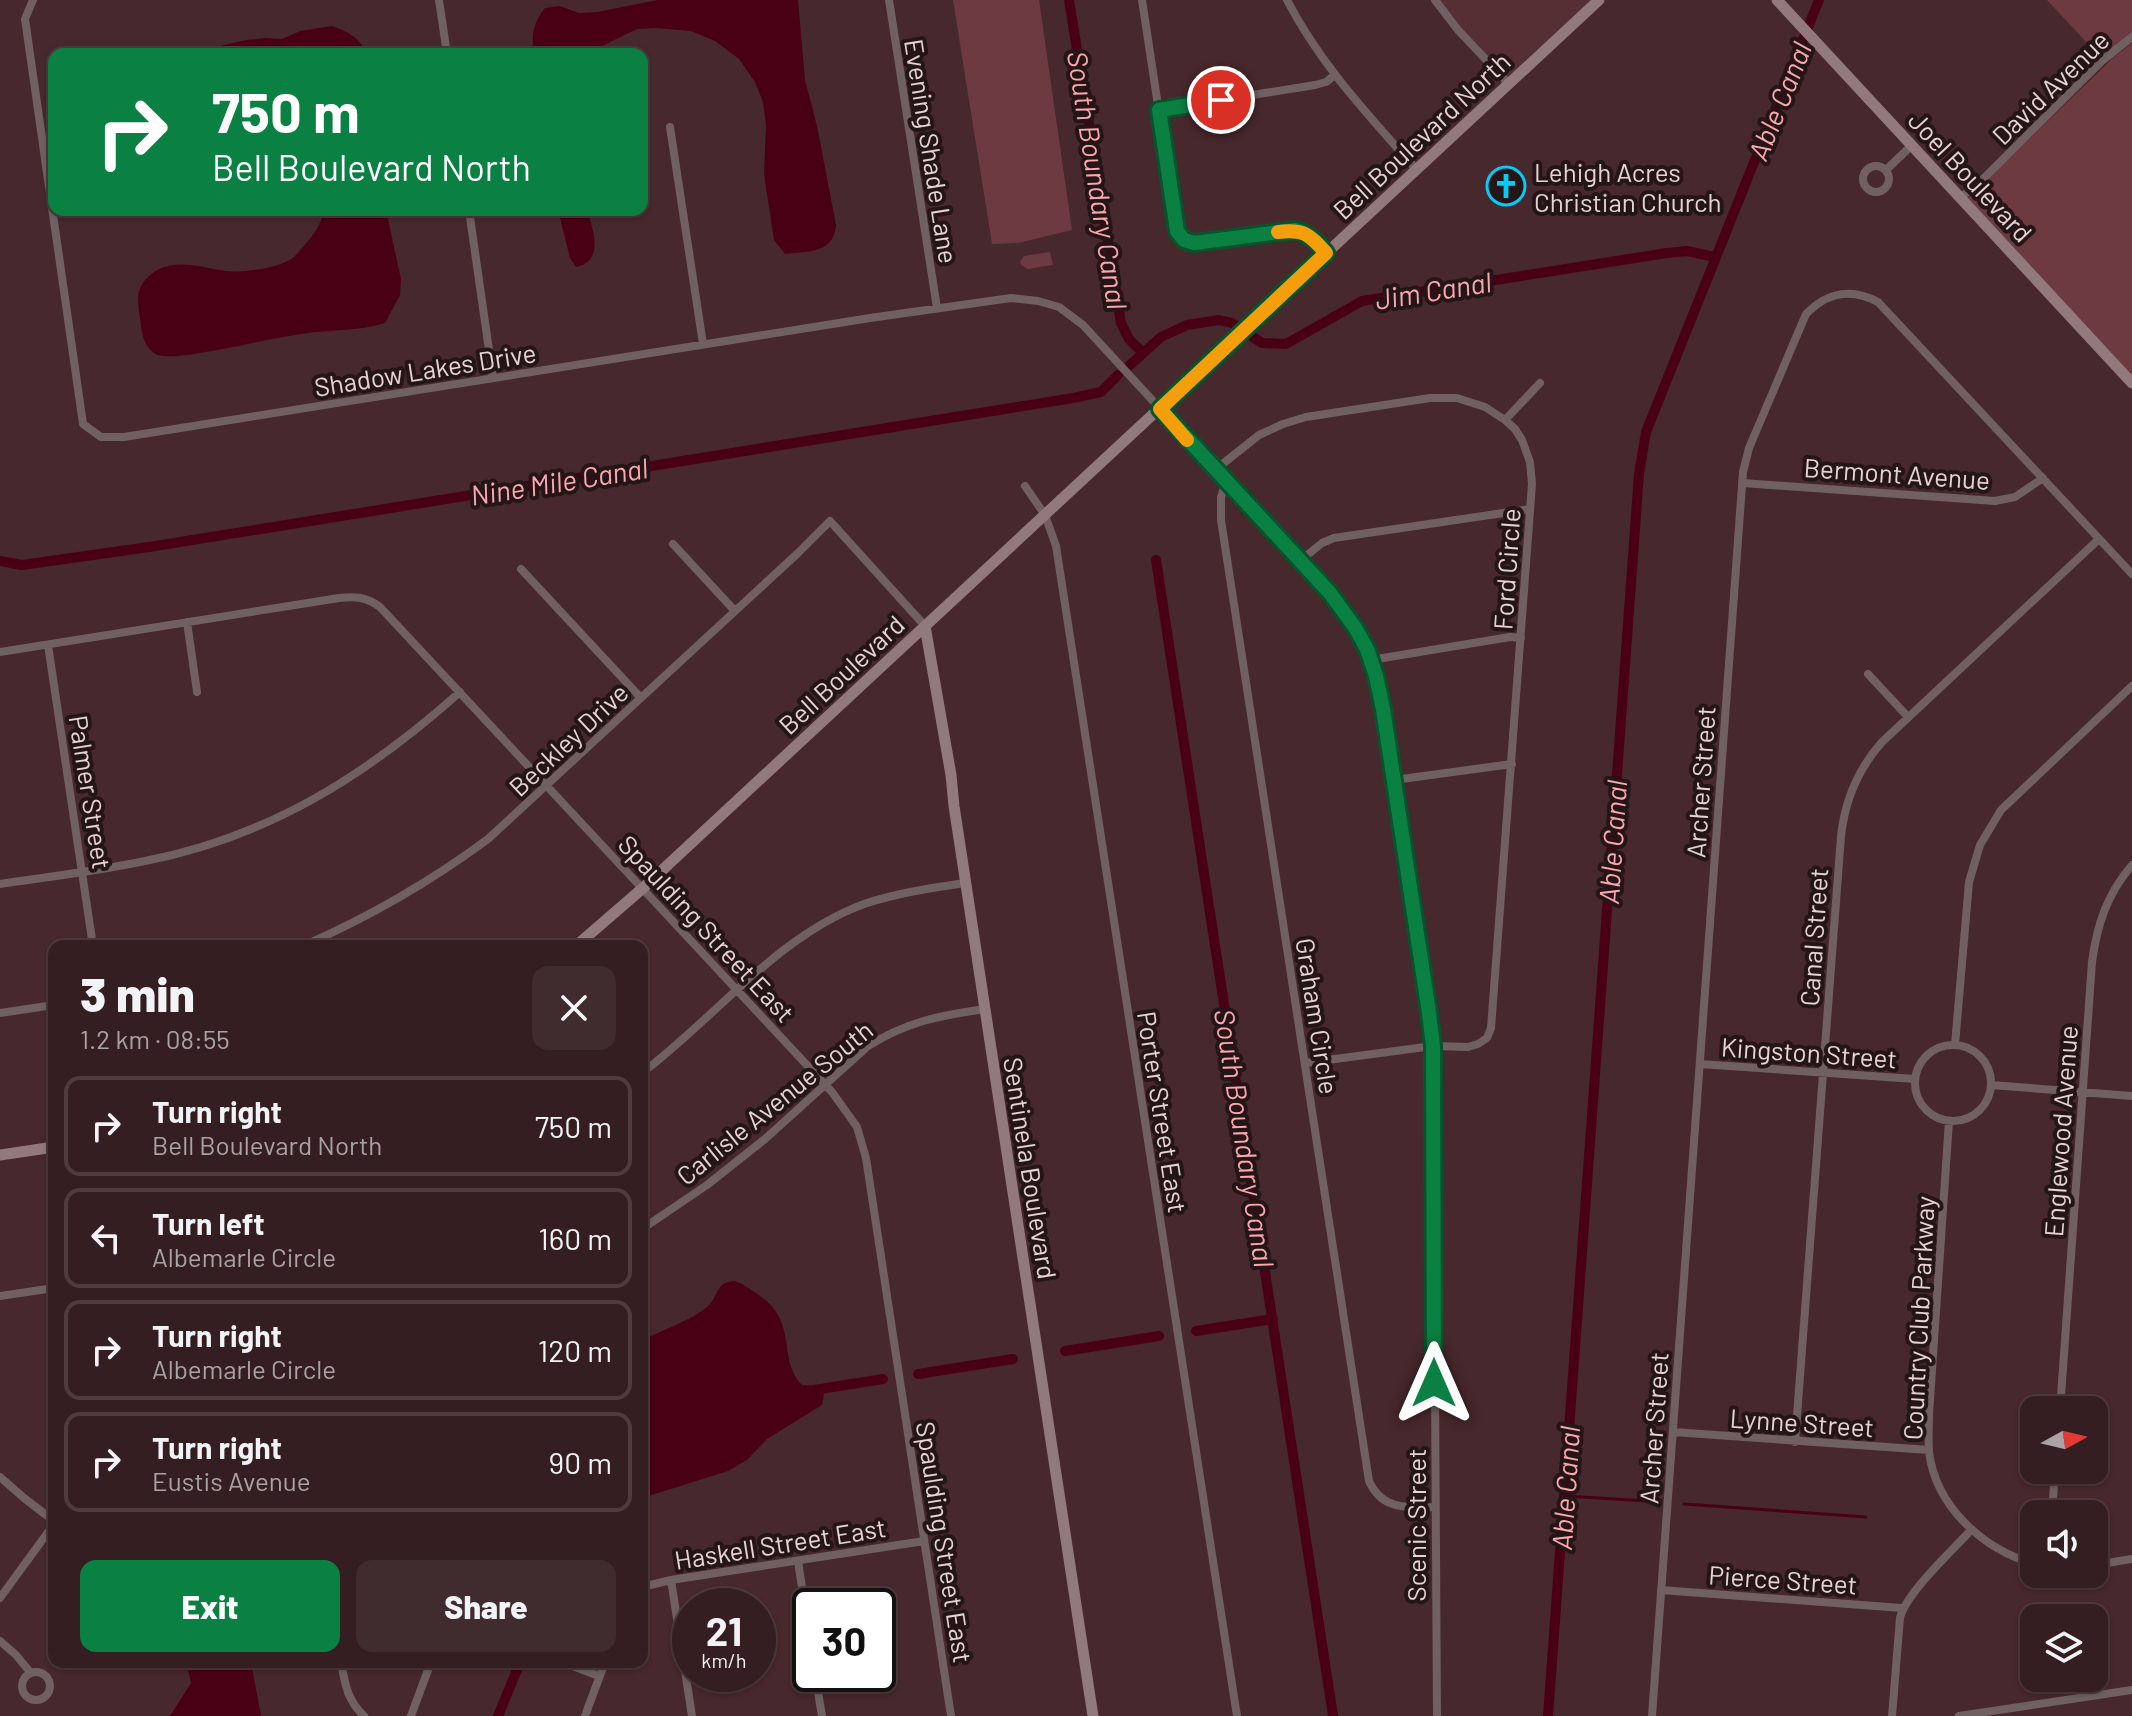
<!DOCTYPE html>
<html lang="en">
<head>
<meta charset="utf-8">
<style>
	:root { --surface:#351e21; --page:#402b2e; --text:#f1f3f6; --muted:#aaa2a5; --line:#4f3c3f; --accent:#0b8043 }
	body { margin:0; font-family:Barlow,sans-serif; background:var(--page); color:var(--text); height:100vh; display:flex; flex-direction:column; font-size:30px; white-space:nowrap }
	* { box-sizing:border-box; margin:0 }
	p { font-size:26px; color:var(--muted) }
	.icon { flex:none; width:44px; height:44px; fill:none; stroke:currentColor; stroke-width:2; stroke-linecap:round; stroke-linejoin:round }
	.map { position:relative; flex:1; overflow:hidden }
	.sheet { position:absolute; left:48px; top:940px; width:600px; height:728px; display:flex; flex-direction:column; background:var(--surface); border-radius:16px; box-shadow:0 2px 6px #0004,0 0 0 2px var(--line) }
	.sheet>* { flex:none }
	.hud { position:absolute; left:48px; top:48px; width:600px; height:168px; border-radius:16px; box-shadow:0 2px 6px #0004,0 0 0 2px var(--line); background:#0b8043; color:#fff; overflow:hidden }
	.needle { width:52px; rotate:82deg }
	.buttons { position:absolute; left:2020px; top:1396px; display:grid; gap:16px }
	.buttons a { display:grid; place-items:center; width:88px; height:88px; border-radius:16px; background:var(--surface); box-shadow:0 2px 6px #0004,0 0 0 2px var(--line); font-size:40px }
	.speed { position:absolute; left:672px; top:1588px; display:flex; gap:16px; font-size:40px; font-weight:700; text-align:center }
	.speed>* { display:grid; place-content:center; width:104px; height:104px; border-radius:50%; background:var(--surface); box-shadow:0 2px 6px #0004,0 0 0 2px var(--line); line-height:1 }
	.speed small { font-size:20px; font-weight:400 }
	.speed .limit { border:4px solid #111; border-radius:12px; background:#fff; color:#111 }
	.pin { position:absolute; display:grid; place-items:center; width:68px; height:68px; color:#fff; margin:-34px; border:4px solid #fff; border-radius:50%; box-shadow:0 2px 8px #0007 }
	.me { position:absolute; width:88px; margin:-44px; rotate:0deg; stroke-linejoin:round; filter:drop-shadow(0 0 6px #0008) }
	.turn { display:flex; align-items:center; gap:28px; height:168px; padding:0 32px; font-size:36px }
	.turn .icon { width:104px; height:104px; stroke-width:2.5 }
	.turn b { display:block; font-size:56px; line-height:68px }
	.round { display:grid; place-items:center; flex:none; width:84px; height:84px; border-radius:16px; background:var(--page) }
	.summary { display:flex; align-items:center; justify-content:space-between; height:136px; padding:0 32px }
	h1 { font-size:48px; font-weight:800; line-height:60px }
	.primary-button { display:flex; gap:16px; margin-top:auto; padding:16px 32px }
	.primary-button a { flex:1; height:92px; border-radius:16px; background:var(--accent); color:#fff; font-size:32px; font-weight:800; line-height:92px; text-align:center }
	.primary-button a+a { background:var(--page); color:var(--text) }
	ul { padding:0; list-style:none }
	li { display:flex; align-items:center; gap:24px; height:100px; margin:0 16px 12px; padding:0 16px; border:4px solid var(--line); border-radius:16px }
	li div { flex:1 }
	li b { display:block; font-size:30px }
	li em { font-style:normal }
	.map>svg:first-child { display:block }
	.built { fill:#552f34 }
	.green { fill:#6e3a41 }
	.water { fill:#490015 }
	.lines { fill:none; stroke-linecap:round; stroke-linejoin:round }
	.stream { stroke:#490015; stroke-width:3 }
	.canal { stroke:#490015; stroke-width:10 }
	.street { stroke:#706061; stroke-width:8 }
	.secondary { stroke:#92797b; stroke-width:11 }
	.route-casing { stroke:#07532c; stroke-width:20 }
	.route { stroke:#0b8043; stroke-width:14 }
	.slow { stroke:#f59e0b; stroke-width:14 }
	.labels { text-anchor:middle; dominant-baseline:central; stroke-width:8; stroke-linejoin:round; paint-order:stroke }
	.street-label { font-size:26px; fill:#e7d3d4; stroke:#241617 }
	.poi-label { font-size:26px; fill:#e7d3d4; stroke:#241617; text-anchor:start }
	.water-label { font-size:28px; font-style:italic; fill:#fea5af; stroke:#241617 }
</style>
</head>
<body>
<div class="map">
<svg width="2132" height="1716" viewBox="0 0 2132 1716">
	<rect width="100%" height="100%" fill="#47282c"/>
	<!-- built -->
	<path class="built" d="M1432,0H1591L1502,82Z"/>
	<!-- green -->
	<path class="green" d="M953,0H1039L1072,230L1018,243L992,244Z
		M2047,0H2132V37L2103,60Z
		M2132,43V375L1968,198L2113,58Z
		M1050,252L1053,265L1028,269L1021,265L1020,262L1024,256Z"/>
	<!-- water -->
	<path class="water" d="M658,0H798L805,80L817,126L836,225C834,254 808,251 785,254L774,240L764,174L766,125L763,102L755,82L739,59L715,41L691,31L657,28L637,29L602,46L595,54H534C531,35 533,23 545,8L560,6L579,13L597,12Z
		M332,26C348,32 360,37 366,54H185L246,40L265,38L282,39L300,31Z
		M324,210H386L401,279L400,295L385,323C358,332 329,329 301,334C267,339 234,348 200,353C190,355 167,358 158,355C143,349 142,332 140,319C138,304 135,291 146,279C168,255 199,267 226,271C242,273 278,268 291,259C296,256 300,250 304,246C314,234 321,225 324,210Z
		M558,210H587C593,230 605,261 576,267L570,258Z
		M734,1281C742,1283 748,1288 756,1293C800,1321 776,1357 802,1385L823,1386L824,1393L822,1405L767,1439L747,1460L728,1471L642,1498V1338L651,1336C668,1328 695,1318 708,1306C720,1295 714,1283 734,1281Z
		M186,1662H251L261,1716H170L191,1683Z"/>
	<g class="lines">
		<!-- stream -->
		<path class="stream" d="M1565,1496L1648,1501
			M1684,1504L1866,1517"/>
		<!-- canal -->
		<path class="canal" d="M1069,0L1121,323L1129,339L1143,353
			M1130,365L1161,337L1187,325L1219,320L1232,323L1262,343L1286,344L1362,301L1667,253L1687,251L1715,257
			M1156,560L1333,1716
			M0,561L22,565L149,547L1073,398L1101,392L1118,375
			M1196,1331L1273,1319
			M1065,1351L1159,1336
			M918,1374L1013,1359
			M814,1390L883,1379
			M498,1716L519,1665
			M1548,1716L1639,474L1646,432L1819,0"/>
		<!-- street -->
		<path class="street" d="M33,0L25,19L83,424L101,437H124L870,318L1011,298L1038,301L1059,307L1083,325L1330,593L1356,629L1367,649L1376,676L1394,780L1433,1046L1437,1716
			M439,0L447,54
			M889,0L937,308
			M1142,0L1177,231L1184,240L1194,243L1295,230C1310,234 1317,242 1326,253
			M1287,0C1320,64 1369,116 1416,169
			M1435,0L1458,30L1508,83
			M1159,110L1315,85L1326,82L1335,75
			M670,127L703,344
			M1863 179a13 13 0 1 1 26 0a13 13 0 1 1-26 0Z
			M1886,170L1912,145
			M1960,198L1979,183L2103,60L2132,37
			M469,210L493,378
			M1505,420L1540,383
			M1215,470L1259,435L1283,424L1306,417L1430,398H1457L1485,407L1505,420L1515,429L1522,440L1530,462L1532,484L1491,1028L1487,1038L1478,1044L1468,1047L1433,1046L1305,1063
			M1226,482L1221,497V520L1369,1481C1382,1510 1407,1508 1435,1507
			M1743,483L1995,501L2015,497L2043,478
			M1025,486L1045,515L1056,546L1237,1716
			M673,544L735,611
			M1300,561L1322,543L1334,538L1530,509
			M521,569L641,698
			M187,622L197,692
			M48,645L93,946
			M0,652L339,598C355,596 367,597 380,607L832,1092L857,1127L866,1158L951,1716
			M1371,660L1510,637L1521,638
			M1868,674L1908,717
			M1394,780L1512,764
			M0,884C48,877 97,871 145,861C269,837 367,775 460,692
			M303,946C369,917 430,882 488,839L798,553L830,521L925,626
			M0,1013L54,1005
			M1955,1045L1969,882L1980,845L2001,810L2132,686
			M1915 1083a38 38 0 1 1 76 0a38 38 0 1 1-76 0Z
			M1700,1064L1915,1079
			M642,1073C715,1018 777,936 864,904C897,893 931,888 965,883
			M1991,1085L2132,1096
			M1949,1121L1929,1414C1929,1426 1928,1439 1929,1452C1936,1507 1983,1549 2034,1564
			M642,1229L707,1185L765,1139L868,1046C909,1021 938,1016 985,1009
			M0,1296L54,1288
			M2060,1410L2092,962C2097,925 2107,894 2132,865
			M1673,1432L1929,1450
			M1795,1442L1841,836C1845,800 1858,769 1882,742L2099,539
			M0,1477L24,1498L54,1521
			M2052,1514L2055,1470
			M798,1561L810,1640
			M2094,1565L2132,1559
			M671,1580L692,1716
			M642,1587L671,1580L924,1541
			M1661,1590L1902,1608
			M0,1598L54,1524
			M0,1641L16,1655L30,1672
			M341,1662C345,1684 347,1700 364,1716
			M562,1662L599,1676
			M22 1686a14 14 0 1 1 28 0a14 14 0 1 1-28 0Z
			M815,1674L822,1716
			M411,1716L431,1662
			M585,1716L605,1662
			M1652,1716L1743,472L1749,448L1806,314C1827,292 1852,288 1878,302L2132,574
			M1892,1716L1900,1618C1906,1593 1952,1551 1971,1530
			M1959,1716L2132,1690"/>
		<!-- secondary -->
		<path class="secondary" d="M1777,0L2132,383
			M925,626L951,775L954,806L1093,1716
			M576,946L643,888L1599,0
			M0,1155L54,1147"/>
	</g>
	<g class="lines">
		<defs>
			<path id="route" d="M1221,100L1159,110L1177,231L1184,240L1194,243L1295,230C1310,234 1317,242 1326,253L1160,409L1330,593L1356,629L1367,649L1376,676L1383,709L1429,1013L1433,1046L1434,1383"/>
		</defs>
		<!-- route casing -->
		<use href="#route" class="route-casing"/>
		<!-- route -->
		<use href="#route" class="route"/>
		<!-- slow -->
		<path class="slow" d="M1187,440L1160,409L1326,253C1309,234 1304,229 1278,232"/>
	</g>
	<!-- icons -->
	<defs>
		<symbol id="church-ring" viewBox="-11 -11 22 22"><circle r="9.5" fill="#241617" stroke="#05cbf9" stroke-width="1.5"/><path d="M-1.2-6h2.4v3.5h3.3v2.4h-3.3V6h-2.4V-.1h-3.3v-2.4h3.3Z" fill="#05cbf9"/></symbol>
	</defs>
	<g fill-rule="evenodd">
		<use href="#church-ring" x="1484" y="164" width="44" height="44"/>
	</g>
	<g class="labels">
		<!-- street labels -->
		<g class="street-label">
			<text transform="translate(2050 87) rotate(-44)">David Avenue</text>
			<text transform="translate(1421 135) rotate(-43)">Bell Boulevard North</text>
			<text transform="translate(932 151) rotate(81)">Evening Shade Lane</text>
			<text transform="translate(1971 176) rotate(47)">Joel Boulevard</text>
			<text transform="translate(425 369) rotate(-9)">Shadow Lakes Drive</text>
			<text transform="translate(1897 473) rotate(4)">Bermont Avenue</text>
			<text transform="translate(1506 569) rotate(-86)">Ford Circle</text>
			<text transform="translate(841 674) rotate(-43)">Bell Boulevard</text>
			<text transform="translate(568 739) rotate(-43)">Beckley Drive</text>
			<text transform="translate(1700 782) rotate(-86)">Archer Street</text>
			<text transform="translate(91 792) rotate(81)">Palmer Street</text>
			<text transform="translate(707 928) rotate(47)">Spaulding Street East</text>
			<text transform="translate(1813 937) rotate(-86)">Canal Street</text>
			<text transform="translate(1318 1016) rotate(81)">Graham Circle</text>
			<text transform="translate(1809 1052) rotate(4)">Kingston Street</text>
			<text transform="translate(774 1102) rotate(-39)">Carlisle Avenue South</text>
			<text transform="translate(1163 1112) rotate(81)">Porter Street East</text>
			<text transform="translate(2060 1131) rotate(-86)">Englewood Avenue</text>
			<text transform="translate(1031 1168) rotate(81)">Sentinela Boulevard</text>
			<text transform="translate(1918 1318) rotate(-87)">Country Club Parkway</text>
			<text transform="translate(1802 1422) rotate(4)">Lynne Street</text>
			<text transform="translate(1653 1428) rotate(-86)">Archer Street</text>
			<text transform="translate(1415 1525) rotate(-90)">Scenic Street</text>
			<text transform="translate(945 1542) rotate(81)">Spaulding Street East</text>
			<text transform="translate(780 1543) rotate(-9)">Haskell Street East</text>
			<text transform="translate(1783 1579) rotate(4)">Pierce Street</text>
		</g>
		<!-- poi labels -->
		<g class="poi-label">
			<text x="1534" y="171">Lehigh Acres<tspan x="1534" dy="30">Christian Church</tspan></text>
		</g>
		<!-- water labels -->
		<g class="water-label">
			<text transform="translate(1779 101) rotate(-68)">Able Canal</text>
			<text transform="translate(1098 180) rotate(81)">South Boundary Canal</text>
			<text transform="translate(1433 290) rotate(-9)">Jim Canal</text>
			<text transform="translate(559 481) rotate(-9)">Nine Mile Canal</text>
			<text transform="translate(1612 842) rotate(-86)">Able Canal</text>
			<text transform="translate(1245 1138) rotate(81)">South Boundary Canal</text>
			<text transform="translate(1565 1488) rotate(-86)">Able Canal</text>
		</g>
	</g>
</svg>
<div class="buttons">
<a><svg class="needle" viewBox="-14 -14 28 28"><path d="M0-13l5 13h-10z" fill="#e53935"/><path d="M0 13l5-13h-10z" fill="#aaa2a5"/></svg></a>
<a><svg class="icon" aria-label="sound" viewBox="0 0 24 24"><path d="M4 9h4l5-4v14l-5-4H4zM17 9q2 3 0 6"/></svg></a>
<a><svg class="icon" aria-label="layers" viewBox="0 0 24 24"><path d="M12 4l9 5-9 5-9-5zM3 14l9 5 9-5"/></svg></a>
</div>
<div class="speed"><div>21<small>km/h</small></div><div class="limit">30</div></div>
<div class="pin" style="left:1221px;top:100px;background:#d93025"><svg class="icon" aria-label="arrive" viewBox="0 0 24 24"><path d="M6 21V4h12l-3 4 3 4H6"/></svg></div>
<svg class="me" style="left:1434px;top:1383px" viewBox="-20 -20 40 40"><path d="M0-17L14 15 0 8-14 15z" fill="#0b8043" stroke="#fff" stroke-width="4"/></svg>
<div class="hud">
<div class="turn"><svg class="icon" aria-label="right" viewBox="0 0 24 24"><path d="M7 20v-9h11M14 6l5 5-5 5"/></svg><div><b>750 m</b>Bell Boulevard North</div></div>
</div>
<section class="sheet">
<div class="summary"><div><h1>3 min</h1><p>1.2 km · 08:55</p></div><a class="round"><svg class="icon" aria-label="close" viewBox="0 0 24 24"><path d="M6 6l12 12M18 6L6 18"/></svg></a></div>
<ul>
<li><svg class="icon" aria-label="right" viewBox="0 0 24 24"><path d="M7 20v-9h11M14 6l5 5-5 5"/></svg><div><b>Turn right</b><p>Bell Boulevard North</p></div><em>750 m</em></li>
<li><svg class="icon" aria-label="left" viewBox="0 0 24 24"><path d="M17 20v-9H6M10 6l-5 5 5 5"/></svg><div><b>Turn left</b><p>Albemarle Circle</p></div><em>160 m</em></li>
<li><svg class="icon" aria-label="right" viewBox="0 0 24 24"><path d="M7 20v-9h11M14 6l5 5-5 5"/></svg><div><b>Turn right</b><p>Albemarle Circle</p></div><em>120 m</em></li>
<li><svg class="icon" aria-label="right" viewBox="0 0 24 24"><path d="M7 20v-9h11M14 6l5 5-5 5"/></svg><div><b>Turn right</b><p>Eustis Avenue</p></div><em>90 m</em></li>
</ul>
<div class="primary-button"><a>Exit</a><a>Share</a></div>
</section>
</div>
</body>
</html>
